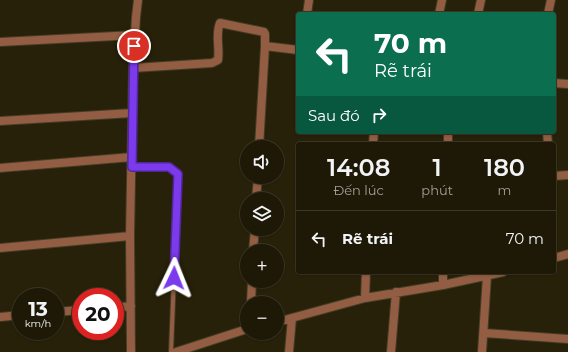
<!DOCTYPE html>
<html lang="vi">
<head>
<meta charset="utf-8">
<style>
	:root { --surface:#1e1907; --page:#2b2615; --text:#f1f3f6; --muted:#a1a09b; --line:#3c3828 }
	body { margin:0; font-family:Montserrat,sans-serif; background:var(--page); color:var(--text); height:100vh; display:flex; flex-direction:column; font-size:15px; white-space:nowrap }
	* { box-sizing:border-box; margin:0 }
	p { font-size:13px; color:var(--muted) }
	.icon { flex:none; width:22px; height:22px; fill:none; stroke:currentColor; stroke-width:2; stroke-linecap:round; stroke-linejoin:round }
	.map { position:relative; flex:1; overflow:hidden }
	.panel { position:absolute; left:296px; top:142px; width:260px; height:132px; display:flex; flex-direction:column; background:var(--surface); border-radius:4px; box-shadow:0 1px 3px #0004,0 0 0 1px var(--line) }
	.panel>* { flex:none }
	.top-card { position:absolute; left:296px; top:12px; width:260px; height:122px; border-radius:4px; box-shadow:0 1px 3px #0004,0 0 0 1px var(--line); background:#0b6e4f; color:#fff; overflow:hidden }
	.buttons { position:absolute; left:240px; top:140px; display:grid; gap:8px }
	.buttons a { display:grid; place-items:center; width:44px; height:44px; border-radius:50%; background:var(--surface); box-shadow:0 1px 3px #0004,0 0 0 1px var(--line); font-size:20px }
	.speed { position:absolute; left:12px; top:288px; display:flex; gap:8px; font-size:20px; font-weight:700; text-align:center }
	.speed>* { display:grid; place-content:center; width:52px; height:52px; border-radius:50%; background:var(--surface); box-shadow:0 1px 3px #0004,0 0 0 1px var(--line); line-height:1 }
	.speed small { font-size:10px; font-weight:400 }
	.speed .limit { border:6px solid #d22; background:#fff; color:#111 }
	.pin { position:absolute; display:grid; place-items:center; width:34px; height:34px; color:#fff; margin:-17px; border:2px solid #fff; border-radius:50%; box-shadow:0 1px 4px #0007 }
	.me { position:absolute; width:44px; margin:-22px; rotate:2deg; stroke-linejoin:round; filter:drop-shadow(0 0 3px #0008) }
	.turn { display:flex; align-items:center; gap:14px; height:84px; padding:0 12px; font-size:18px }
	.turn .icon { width:52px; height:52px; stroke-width:2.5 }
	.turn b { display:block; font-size:28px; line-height:34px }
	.then { display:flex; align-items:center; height:38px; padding:0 12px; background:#0003; gap:8px; font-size:15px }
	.eta { display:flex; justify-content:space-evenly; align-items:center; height:68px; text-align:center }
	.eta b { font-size:24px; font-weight:600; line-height:28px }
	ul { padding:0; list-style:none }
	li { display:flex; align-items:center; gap:12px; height:56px; padding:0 12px; border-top:1px solid var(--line) }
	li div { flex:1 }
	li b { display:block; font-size:15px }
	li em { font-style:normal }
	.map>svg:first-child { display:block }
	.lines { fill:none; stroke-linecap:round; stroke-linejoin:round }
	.lane-casing { stroke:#423c25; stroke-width:6 }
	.street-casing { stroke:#423c25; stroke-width:10 }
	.lane { stroke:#925d42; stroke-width:4 }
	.street { stroke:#925d42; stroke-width:8 }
	.route-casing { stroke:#51269a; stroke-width:10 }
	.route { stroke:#7c3aed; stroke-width:7 }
</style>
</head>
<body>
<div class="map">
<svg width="568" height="352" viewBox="0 0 568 352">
	<rect width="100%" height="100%" fill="#282109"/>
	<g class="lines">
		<defs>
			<path id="lane" d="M132,167H169L178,174L171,352"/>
			<path id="street" d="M307,14L309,0
				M439,14L442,0
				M478,14L481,0
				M548,14L551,0
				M0,42L135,35
				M133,68L212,63L218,60C220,48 215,34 220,23L264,32L265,34V46L298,50
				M554,83L568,84
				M0,121L132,113
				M547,132L548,144
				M373,144L374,132
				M448,144V132
				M259,147L265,46
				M0,168L132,157
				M554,176L568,175
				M256,199L258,177
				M0,248L130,236
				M253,251L255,229
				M554,258L568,254
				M443,285V272
				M365,298L366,272
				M251,303L252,281
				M115,307L131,306
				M55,312L81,310
				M0,317L21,315
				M277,322L365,298L443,285L503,272
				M484,333L568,339
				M131,352L130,236L133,68L136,17L138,0
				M176,352L247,329
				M289,352L292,318
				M391,352L396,292
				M482,352L487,276"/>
		</defs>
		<!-- lane casing -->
		<use href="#lane" class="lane-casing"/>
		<!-- street casing -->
		<use href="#street" class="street-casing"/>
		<!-- lane -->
		<use href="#lane" class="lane"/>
		<!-- street -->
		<use href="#street" class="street"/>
	</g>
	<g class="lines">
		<defs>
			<path id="route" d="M134,46L132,167H169L178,174L174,278"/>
		</defs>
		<!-- route casing -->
		<use href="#route" class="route-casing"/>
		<!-- route -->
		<use href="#route" class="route"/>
	</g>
</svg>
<div class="buttons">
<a><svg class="icon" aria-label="sound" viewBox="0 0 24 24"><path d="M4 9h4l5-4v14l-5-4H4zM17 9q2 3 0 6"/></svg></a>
<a><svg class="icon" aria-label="layers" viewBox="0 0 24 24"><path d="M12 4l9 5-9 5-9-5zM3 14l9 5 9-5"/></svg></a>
<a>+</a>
<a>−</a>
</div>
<div class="speed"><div>13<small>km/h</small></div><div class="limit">20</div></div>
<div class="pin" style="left:134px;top:46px;background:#d93025"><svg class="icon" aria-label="arrive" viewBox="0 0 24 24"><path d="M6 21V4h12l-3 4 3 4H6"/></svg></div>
<svg class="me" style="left:174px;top:278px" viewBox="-20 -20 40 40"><path d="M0-17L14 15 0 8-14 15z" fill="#7c3aed" stroke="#fff" stroke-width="4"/></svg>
<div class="top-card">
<div class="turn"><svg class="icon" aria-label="left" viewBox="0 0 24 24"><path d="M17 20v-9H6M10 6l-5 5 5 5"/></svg><div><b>70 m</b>Rẽ trái</div></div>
<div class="then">Sau đó<svg class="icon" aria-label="right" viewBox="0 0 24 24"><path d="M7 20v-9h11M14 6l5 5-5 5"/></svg></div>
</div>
<section class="panel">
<div class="eta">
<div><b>14:08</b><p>Đến lúc</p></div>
<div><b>1</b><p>phút</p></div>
<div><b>180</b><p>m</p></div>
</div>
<ul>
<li><svg class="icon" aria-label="left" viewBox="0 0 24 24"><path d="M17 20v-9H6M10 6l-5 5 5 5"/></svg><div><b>Rẽ trái</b></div><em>70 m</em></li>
</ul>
</section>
</div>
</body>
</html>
